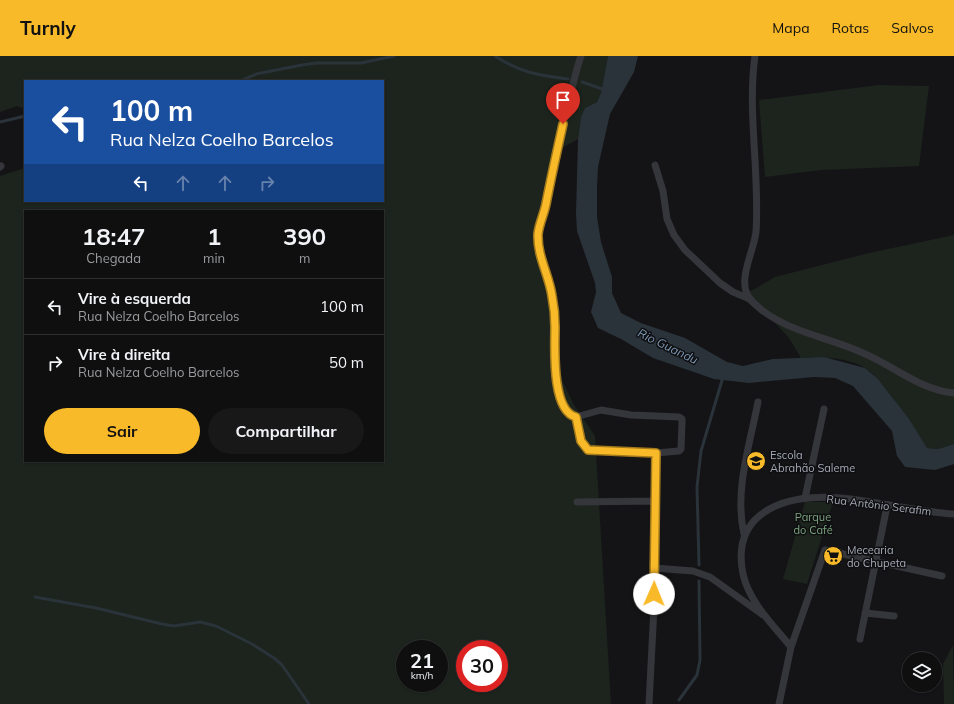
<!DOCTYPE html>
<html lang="pt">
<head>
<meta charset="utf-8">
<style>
	:root { --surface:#0f0f10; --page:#181819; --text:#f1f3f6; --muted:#9b9c9f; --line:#2f2f30; --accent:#f9ba29 }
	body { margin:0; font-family:Mulish,sans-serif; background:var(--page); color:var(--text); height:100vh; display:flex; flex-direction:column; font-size:15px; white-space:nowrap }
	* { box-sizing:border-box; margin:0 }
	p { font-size:13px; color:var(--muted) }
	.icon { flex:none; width:22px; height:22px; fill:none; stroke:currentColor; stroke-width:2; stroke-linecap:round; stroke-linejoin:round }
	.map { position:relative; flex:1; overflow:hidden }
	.drawer { position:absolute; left:24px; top:154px; width:360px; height:252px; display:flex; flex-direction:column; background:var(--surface); border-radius:0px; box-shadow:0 1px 3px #0004,0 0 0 1px var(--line) }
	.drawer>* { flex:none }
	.top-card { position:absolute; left:24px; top:24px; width:360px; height:122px; border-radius:0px; box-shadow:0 1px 3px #0004,0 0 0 1px var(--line); background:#1a4fa0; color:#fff; overflow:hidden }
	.tools { position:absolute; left:902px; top:596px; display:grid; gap:8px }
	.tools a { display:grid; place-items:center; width:40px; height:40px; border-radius:50%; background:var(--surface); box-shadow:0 1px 3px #0004,0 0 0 1px var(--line); font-size:20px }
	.speed { position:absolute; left:396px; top:584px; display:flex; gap:8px; font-size:20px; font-weight:700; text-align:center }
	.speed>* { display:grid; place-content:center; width:52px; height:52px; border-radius:50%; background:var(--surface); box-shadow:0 1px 3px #0004,0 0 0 1px var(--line); line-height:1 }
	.speed small { font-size:10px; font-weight:400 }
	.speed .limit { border:6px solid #d22; background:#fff; color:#111 }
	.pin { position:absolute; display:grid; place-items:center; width:34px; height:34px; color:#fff; margin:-41px -17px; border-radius:50% 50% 50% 0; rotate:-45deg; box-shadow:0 0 4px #0007 }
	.pin .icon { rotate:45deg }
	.me { position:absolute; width:44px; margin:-22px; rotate:1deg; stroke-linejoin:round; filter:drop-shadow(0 0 3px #0008) }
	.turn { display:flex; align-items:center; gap:14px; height:84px; padding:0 20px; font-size:18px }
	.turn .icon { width:52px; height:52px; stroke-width:2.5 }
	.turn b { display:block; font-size:28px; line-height:34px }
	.lanes { display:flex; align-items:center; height:38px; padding:0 20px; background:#0003; justify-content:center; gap:20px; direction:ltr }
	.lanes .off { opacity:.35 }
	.eta { display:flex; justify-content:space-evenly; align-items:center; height:68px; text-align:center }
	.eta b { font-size:24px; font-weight:700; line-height:28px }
	.cta { display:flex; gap:8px; margin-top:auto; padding:8px 20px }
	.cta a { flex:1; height:46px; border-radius:24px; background:var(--accent); color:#111; font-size:16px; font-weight:700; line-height:46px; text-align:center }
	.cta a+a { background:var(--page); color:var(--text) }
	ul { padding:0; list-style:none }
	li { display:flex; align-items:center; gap:12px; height:56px; padding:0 20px; border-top:1px solid var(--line) }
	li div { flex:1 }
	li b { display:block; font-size:15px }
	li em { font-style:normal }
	header { display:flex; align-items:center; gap:24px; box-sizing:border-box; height:56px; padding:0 20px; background:var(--accent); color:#111 }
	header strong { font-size:19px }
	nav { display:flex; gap:22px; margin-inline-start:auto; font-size:14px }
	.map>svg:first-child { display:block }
	.green { fill:#1c241d; fill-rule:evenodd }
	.water { fill:#2a323a }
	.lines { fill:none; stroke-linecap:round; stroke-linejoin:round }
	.stream { stroke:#2a323a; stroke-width:3 }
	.minor { stroke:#35363b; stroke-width:7 }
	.route-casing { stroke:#a2791b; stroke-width:10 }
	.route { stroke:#f9ba29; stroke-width:7 }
	.labels { text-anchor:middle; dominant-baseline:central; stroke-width:3; stroke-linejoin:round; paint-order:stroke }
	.poi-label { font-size:11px; fill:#a5aab7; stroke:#0f0f11; text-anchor:start }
	.street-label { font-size:11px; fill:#a5aab7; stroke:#0f0f11 }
	.park-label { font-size:11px; fill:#7ba37f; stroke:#0f0f11 }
	.water-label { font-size:12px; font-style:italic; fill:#7b97b3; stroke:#0f0f11 }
</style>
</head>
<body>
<header>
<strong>Turnly</strong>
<nav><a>Mapa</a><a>Rotas</a><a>Salvos</a></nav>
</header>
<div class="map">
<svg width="954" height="648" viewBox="0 0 954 648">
	<rect width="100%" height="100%" fill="#141416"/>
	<!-- green -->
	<path class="green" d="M0,0H608L601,37L597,46L585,52L581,61L578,83L557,95L538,183L550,238L556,298L563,326L574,349L595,380L611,648H0V120L25,112V145H383V25H25V53L17,50L0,56ZM25,155H383V405H25ZM405,593H439V627H405ZM465,593H499V627H465Z
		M879,29L929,30L919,110L822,114L765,121L759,44Z
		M954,179V388L938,393L927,392C912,371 885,325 865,312C847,301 821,301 801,302L789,282L775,267L738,240L755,233L775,221L869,197Z
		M805,446H833L807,528L783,523Z
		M953,589L954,648H944L943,608Z"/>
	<!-- water -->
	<path class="water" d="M608,0H638L634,16L610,58L598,111L597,131V161L601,186L612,221V237L621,257L641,267L685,282L727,306L743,310L773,303L824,301L865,312L878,323L909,363L927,392L938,393L954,388V408L935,414L905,411L897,400L892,375L853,330L835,322L814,321L749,327L714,323L653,302L621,283L598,272L591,256L596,236L595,227L577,175L576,158L578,83L581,61L585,52L597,46L601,37Z"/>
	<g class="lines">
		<!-- stream -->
		<path class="stream" d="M495,0C521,17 538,19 568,23
			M240,25L256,18L302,9L316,7H361L394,0
			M582,26L605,34
			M0,66L25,60
			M699,509L697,431L701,395L723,321
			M35,541L96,552L162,568L174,570L200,566L216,570L252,588L274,602L282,609L309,648
			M679,644L697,619L700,604L699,525"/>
		<!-- minor -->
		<path class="minor" d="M755,0C747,56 760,118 756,176C754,194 739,221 747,238C750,245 757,250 763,255C795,278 828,281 863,297C894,310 920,334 954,337
			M655,109L663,135L667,163L674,179L685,194L720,227L733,236L750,243
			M0,111L1,110
			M576,361C578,374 578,387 590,395L656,397L679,395L681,393L682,367V363L679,361L631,359L601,354L576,361C548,354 557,267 553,244C549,222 536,200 539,176C540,162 546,147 549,132C555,102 562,73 569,44C573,29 576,14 581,0
			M805,442L824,353
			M577,446L655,445
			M744,478C734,435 750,388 758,346
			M654,512L693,515L710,521L763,559
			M865,557L894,560
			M860,583L887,450
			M791,591L825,494L942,520
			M649,648L654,551L656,397
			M779,648L791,591C774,570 749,546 743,518C730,454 789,437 840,442C878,445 916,456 954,458"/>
	</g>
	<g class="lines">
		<defs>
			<path id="route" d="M563,68C557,95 551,122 546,148C544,158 539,168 538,178C537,200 549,219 552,240C554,250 555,260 555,271C555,290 551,355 576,361L581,385L588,394L656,397L654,538"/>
		</defs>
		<!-- route casing -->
		<use href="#route" class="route-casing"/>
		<!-- route -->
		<use href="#route" class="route"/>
	</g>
	<!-- icons -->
	<defs>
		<symbol id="school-disc" viewBox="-11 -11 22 22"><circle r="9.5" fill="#f9ba29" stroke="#0f0f11"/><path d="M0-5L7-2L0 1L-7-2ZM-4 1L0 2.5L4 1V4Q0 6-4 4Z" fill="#111"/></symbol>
		<symbol id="supermarket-disc" viewBox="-11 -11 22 22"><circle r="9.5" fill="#f9ba29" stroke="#0f0f11"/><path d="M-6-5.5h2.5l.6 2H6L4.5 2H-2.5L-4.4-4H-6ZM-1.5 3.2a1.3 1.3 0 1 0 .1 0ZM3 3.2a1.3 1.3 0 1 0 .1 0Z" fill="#111"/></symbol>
	</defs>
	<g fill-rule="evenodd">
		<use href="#school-disc" x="745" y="394" width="22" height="22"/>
		<use href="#supermarket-disc" x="822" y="489" width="22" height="22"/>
	</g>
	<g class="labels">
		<!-- poi labels -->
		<g class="poi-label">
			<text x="770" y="399">Escola<tspan x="770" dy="13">Abrahão Saleme</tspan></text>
			<text x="847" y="494">Mecearia<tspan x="847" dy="13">do Chupeta</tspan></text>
		</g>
		<!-- street labels -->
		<g class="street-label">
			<text transform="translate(879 449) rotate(7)">Rua Antônio Serafim</text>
		</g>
		<!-- park labels -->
		<g class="park-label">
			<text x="813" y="461">Parque<tspan x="813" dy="13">do Café</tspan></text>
		</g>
		<!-- water labels -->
		<g class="water-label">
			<text transform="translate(668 290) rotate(26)">Rio Guandu</text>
		</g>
	</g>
</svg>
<div class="tools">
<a><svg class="icon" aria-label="layers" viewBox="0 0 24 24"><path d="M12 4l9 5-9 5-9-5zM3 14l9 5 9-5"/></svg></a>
</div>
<div class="speed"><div>21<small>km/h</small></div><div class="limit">30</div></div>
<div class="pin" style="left:563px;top:68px;background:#d93025"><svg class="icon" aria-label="arrive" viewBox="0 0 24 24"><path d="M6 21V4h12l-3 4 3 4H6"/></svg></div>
<svg class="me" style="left:654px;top:538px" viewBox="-20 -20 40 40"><circle r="19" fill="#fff"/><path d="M0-13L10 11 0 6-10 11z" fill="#f9ba29"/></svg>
<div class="top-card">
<div class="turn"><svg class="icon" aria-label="left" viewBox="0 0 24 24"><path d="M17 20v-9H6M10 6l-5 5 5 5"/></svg><div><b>100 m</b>Rua Nelza Coelho Barcelos</div></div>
<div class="lanes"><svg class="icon" aria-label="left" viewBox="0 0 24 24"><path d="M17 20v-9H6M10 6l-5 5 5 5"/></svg><svg class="icon off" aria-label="ahead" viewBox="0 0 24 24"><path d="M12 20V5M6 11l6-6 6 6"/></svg><svg class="icon off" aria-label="ahead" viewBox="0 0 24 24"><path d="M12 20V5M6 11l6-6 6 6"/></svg><svg class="icon off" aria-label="right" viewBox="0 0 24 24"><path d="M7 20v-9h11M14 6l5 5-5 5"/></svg></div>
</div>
<section class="drawer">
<div class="eta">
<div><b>18:47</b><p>Chegada</p></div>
<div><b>1</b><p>min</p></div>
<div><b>390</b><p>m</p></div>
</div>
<ul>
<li><svg class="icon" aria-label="left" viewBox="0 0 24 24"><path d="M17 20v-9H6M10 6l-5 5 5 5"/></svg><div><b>Vire à esquerda</b><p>Rua Nelza Coelho Barcelos</p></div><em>100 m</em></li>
<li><svg class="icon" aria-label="right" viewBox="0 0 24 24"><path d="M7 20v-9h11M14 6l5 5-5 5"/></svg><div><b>Vire à direita</b><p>Rua Nelza Coelho Barcelos</p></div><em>50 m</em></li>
</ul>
<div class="cta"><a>Sair</a><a>Compartilhar</a></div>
</section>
</div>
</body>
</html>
